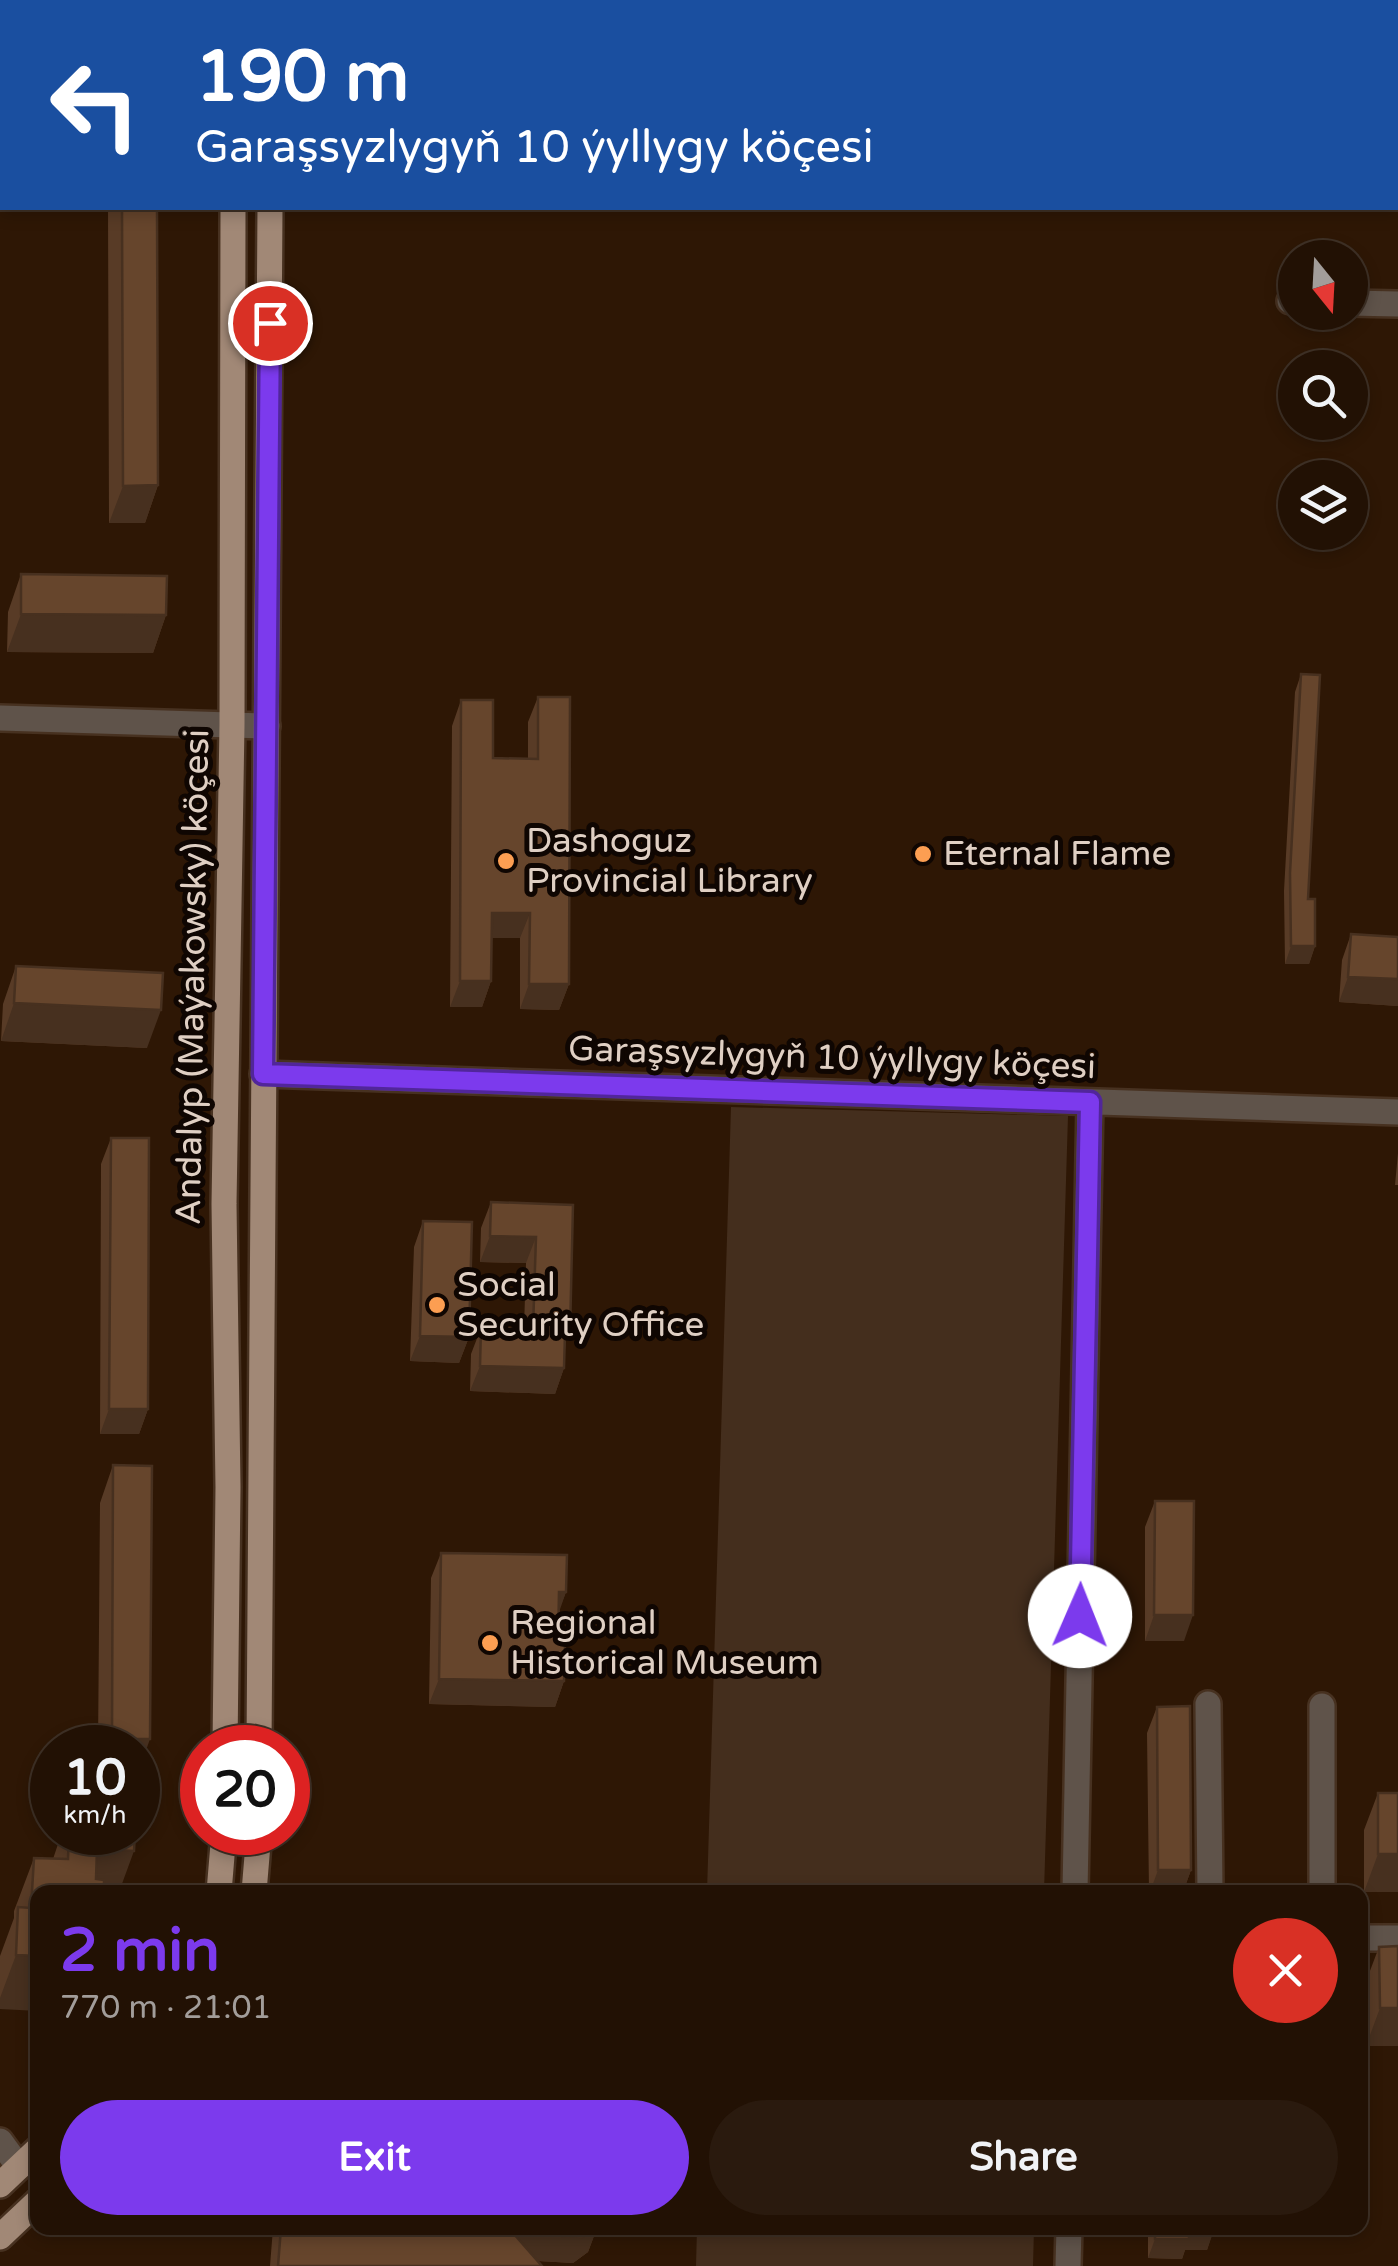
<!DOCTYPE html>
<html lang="en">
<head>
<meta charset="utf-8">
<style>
	:root { --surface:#221104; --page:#2a1a0e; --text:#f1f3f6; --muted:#a29d9a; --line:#3f3126; --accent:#7c3aed }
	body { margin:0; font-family:"Varela Round",sans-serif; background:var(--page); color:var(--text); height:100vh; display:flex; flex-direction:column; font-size:38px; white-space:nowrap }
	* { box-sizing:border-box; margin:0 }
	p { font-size:32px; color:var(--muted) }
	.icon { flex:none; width:55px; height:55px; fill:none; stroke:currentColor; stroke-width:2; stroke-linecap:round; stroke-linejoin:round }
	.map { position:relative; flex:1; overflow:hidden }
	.details { position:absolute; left:30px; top:1885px; width:1338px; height:350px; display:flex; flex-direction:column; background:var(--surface); border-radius:20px; box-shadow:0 5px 15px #0003,0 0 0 2px var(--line) }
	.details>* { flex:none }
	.banner { position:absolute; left:0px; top:0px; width:1400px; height:210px; box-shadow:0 5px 15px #0003,0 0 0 2px var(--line); background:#1a4fa0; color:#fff; overflow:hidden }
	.needle { width:65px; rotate:162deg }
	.fabs { position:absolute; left:1278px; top:240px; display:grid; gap:20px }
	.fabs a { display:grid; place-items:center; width:90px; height:90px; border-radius:50%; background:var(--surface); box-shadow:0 5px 15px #0003,0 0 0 2px var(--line); font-size:50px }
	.speed { position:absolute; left:30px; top:1725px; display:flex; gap:20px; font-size:50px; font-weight:700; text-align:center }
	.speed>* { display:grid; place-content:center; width:130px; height:130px; border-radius:50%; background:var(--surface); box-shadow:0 5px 15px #0003,0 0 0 2px var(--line); line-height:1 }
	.speed small { font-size:25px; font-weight:400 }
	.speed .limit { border:15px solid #d22; background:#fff; color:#111 }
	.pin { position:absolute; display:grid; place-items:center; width:85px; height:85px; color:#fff; margin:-42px; border:5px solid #fff; border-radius:50%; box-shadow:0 2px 10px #0007 }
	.me { position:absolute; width:110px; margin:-55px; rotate:1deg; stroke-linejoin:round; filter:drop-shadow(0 0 8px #0008) }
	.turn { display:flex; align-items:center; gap:35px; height:210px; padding:0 30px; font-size:45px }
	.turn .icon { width:130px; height:130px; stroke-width:2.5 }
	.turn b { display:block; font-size:70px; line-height:85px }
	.round { display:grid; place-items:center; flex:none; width:105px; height:105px; border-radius:52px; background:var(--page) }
	.head { display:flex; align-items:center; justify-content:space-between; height:170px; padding:0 30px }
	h1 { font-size:60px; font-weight:800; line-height:75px; color:var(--accent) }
	.action { display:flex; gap:20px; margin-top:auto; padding:20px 30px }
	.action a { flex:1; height:115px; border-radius:60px; background:var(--accent); color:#fff; font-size:40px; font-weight:800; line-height:115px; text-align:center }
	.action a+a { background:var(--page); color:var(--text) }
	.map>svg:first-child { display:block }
	.green { fill:#442e1d }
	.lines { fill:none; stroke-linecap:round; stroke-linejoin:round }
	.minor-casing { stroke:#473120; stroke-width:30 }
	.major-casing { stroke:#473120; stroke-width:30 }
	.minor { stroke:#5f534a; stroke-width:25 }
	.major { stroke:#a18876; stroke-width:25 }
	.wall { fill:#583b26 }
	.shaded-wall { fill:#47301f }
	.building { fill:#66452c; stroke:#47301f; stroke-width:2.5 }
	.route-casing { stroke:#51269a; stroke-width:25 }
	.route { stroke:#7c3aed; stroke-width:18 }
	.poi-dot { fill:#fc9e52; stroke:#0f0602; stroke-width:4 }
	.labels { text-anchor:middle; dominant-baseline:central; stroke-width:10; stroke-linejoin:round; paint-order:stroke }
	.poi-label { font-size:35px; fill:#dfcfc3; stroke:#0f0602; text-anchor:start }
	.street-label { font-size:35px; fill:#dfcfc3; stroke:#0f0602 }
</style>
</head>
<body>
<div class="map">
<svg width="1398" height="2266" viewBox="0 0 1398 2266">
	<rect width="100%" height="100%" fill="#2e1705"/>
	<!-- green -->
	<path class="green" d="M731,1107L1068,1116L1044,1892H707Z
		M697,2228H1034L1033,2266H696Z"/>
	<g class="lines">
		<defs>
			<path id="minor" d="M3,2V0
				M0,109L2,23
				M1290,301H1295
				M1350,303L1398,304
				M0,718L267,726
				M263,1074L1398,1112
				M1208,1704L1210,1892
				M1322,1706V1892
				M1075,1892L1090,1102
				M1360,1938H1398
				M0,2141L19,2167
				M1068,2266L1069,2228"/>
			<path id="major" d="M235,2V0
				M271,2V0
				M225,1748L228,1487L224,1204L232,725L233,208
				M259,1748L270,208
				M219,1892L224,1832
				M254,1892L259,1832
				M0,2185L38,2149
				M0,2237L38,2201"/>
		</defs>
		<!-- minor casing -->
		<use href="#minor" class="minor-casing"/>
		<!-- major casing -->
		<use href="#major" class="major-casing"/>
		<!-- minor -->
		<use href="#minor" class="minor"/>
		<!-- major -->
		<use href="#major" class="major"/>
	</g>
	<!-- wall -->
	<path class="wall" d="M116,0H165V2H116Z
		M108,208H157L158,485L145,523H109Z
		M21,574L166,615L153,653L7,652L8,612Z
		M1301,674L1308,899L1315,946L1309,964H1285L1284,891L1295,692Z
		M538,697L569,984L559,1010L520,1009V938H492L491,981L482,1007H450L452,726L461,700L493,758L528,759V722Z
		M1351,934L1398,937V1006L1339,1002L1342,960Z
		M16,966L147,1048L1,1041L3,1004Z
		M111,1138L148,1409L139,1434H100L101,1164Z
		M1398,1153V1185H1395Z
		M491,1202L573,1205L564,1368L555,1394L470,1391L471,1354L481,1328L524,1329L526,1263L480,1262L481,1228Z
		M423,1221L469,1337L459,1363L410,1361L414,1247Z
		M113,1465L138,1748H98L100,1503Z
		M1155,1501L1184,1641H1145V1527Z
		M441,1553L566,1592L558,1612V1643L564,1681L555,1707L429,1704L431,1578Z
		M1157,1707L1191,1870L1183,1892H1149L1147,1733Z
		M1378,1793L1398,1892H1364V1830Z
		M62,1832H135L38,1892L0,2009V1956L14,1918V1911L34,1858L53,1859Z
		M1398,1946V2046H1366L1365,1984L1379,1947Z
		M273,2228H599L596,2236H594L588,2252L573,2263L538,2261L542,2266H270Z
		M1141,2228H1214L1207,2250H1185L1182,2259L1148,2258V2233L1141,2234Z"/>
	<!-- shaded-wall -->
	<path class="shaded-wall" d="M158,485L145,523H109L123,486Z
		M21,614L166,615L153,653L7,652Z
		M492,913H530L520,938H482Z
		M1291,946H1315L1309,964H1285Z
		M1348,977L1398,979V1006L1339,1002Z
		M460,981H491L482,1007H450Z
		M529,984H569L559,1010L520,1009Z
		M14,1003L161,1010L147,1048L1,1041Z
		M490,1236L536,1237L526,1263L480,1262Z
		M420,1336L469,1337L459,1363L410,1361Z
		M480,1366L564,1368L555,1394L470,1391Z
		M109,1409H148L139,1434H100Z
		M559,1592H566L557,1618Z
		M1154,1615H1193L1184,1641H1145Z
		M439,1679L564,1681L555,1707L429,1704Z
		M112,1739H150L138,1773V1748H108Z
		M97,1849L134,1851L119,1892H81Z
		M1378,1854H1398V1892H1364Z
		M1158,1870H1191L1183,1892H1150Z
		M16,1955L38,1956V2011L0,2009V1998Z
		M1380,2008H1398V2046H1366Z
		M573,2228H599L596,2236H594L588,2252L573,2263L503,2259L513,2233Z
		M1143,2228H1150L1148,2233L1141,2234Z
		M1189,2230H1214L1207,2250H1185L1182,2259L1148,2258L1155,2239Z"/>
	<!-- building -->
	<path class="building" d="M130,0H165V2H130Z
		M954,0H1087V2H954Z
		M122,208H157L158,485L123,486Z
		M21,574L167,576L166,615L21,614Z
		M1301,674L1320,675L1308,899H1315V946H1291L1290,873Z
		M538,697H570L569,984H529L530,913H492L491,981H460L461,700H493V758L538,759Z
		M1351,934L1398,937V979L1348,977Z
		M16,966L163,973L161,1010L14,1003Z
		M111,1138H149L148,1409H109Z
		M491,1202L573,1205L570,1334H565L564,1368L480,1366L481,1328L533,1329L536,1237L490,1236Z
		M423,1221L472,1222L469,1337L420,1336Z
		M113,1465L152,1466L150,1739H112Z
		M1155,1501H1194L1193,1615H1154Z
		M441,1553L567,1555L566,1592H559L558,1643H565L564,1681L439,1679Z
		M1190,1706L1191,1870H1158L1157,1707Z
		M1378,1793H1398V1854H1378Z
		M69,1832H135L134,1851L97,1849L96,1879L104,1880V1892H38V1956L16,1955L18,1907L31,1908L34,1858L68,1859Z
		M1398,1946V2008H1380L1379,1947Z
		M281,2228H595L582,2237L513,2233L542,2266H278Z
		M1155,2228H1214V2230H1189V2239H1155Z"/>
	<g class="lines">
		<defs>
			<path id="route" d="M270,323L263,1074L1090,1102L1080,1616"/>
		</defs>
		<!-- route casing -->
		<use href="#route" class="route-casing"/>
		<!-- route -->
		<use href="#route" class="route"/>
	</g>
	<!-- markers -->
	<g class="poi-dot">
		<circle cx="923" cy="854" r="10"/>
		<circle cx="506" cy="861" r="10"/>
		<circle cx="437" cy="1305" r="10"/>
		<circle cx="490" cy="1643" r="10"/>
	</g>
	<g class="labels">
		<!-- poi labels -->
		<g class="poi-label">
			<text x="526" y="841">Dashoguz<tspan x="526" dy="40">Provincial Library</tspan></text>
			<text x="943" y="854">Eternal Flame</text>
			<text x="457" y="1285">Social<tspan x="457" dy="40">Security Office</tspan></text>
			<text x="510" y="1623">Regional<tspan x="510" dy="40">Historical Museum</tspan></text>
		</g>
		<!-- street labels -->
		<g class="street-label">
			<text transform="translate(193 977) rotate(-89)">Andalyp (Maýakowsky) köçesi</text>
			<text transform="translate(832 1058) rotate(2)">Garaşsyzlygyň 10 ýyllygy köçesi</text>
		</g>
	</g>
</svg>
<div class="fabs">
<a><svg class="needle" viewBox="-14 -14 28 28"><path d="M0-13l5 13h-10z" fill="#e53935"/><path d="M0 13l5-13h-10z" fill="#a29d9a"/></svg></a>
<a><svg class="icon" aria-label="search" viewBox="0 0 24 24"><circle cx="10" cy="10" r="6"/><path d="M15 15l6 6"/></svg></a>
<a><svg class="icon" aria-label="layers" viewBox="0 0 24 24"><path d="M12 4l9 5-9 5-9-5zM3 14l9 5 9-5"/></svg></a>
</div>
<div class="speed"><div>10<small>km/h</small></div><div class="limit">20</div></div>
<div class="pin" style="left:270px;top:323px;background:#d93025"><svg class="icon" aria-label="arrive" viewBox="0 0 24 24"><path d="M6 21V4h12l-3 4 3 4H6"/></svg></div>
<svg class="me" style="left:1080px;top:1616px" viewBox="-20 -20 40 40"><circle r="19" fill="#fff"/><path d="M0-13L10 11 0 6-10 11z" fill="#7c3aed"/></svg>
<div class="banner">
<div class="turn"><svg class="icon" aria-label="left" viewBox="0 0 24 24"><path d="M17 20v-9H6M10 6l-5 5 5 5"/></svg><div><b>190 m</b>Garaşsyzlygyň 10 ýyllygy köçesi</div></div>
</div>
<section class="details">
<div class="head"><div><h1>2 min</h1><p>770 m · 21:01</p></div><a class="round" style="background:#d93025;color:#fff"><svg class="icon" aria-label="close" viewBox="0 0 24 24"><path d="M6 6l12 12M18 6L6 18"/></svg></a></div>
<div class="action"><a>Exit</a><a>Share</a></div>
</section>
</div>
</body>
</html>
